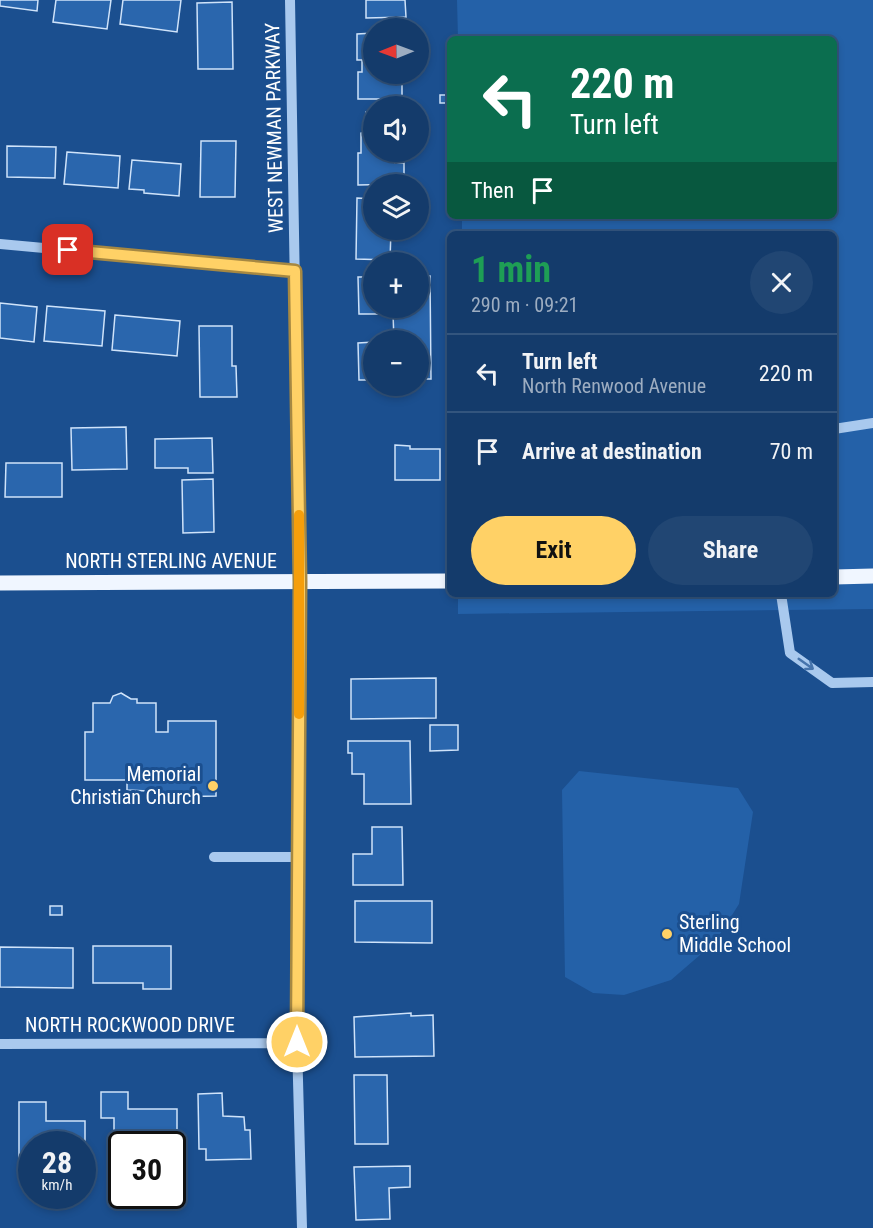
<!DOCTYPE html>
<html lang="en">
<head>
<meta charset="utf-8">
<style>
	:root { --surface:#143b6b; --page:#214673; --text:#f1f3f6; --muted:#9dadc1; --line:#33557e; --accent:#ffd166 }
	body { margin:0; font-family:"Roboto Condensed",sans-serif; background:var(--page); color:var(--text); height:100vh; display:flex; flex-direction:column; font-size:22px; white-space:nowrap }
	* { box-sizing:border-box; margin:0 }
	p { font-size:20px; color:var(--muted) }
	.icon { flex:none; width:33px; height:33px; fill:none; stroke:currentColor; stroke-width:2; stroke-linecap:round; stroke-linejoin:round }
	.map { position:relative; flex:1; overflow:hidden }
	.sheet { position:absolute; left:447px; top:231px; width:390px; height:366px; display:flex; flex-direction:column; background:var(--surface); border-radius:9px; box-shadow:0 3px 9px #0003,0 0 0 2px var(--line) }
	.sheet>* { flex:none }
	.guide { position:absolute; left:447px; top:36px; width:390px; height:183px; border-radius:9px; box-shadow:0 3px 9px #0003,0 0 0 2px var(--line); background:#0b6e4f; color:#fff; overflow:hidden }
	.needle { width:39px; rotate:269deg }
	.fabs { position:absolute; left:363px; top:18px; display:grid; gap:12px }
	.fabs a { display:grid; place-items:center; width:66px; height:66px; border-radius:50%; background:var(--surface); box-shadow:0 3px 9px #0003,0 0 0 2px var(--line); font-size:30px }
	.speed { position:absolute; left:18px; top:1131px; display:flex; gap:12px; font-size:30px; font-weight:700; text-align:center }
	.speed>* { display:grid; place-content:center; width:78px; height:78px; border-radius:50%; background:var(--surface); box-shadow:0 3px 9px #0003,0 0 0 2px var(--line); line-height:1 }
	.speed small { font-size:15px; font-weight:400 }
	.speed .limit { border:3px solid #111; border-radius:9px; background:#fff; color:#111 }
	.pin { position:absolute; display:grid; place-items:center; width:51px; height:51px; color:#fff; margin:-26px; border-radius:12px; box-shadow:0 3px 9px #0006 }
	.me { position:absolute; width:66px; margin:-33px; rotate:0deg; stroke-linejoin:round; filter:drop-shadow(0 0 4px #0008) }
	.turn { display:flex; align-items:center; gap:21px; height:126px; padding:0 24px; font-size:27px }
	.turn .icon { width:78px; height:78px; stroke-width:2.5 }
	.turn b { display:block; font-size:42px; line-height:51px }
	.then { display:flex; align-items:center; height:57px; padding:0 24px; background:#0003; gap:12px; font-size:22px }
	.round { display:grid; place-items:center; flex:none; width:63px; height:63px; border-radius:32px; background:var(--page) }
	.overview { display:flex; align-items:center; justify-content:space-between; height:102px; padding:0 24px }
	h1 { font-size:36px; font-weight:700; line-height:45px; color:#1e9e55 }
	.button { display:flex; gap:12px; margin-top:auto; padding:12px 24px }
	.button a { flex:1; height:69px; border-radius:36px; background:var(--accent); color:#111; font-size:24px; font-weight:700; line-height:69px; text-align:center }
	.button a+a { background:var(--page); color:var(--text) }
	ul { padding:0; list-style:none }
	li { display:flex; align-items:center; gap:18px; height:78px; padding:0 24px; border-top:2px solid var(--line) }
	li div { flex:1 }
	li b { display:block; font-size:22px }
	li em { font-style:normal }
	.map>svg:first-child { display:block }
	.green { fill:#2461a8 }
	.building { fill:#2a66ad; stroke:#cfe3fa; stroke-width:1.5 }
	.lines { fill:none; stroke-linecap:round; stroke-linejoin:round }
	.minor { stroke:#a9c9ee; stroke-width:10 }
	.major { stroke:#f0f6ff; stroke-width:15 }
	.oneway { stroke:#4674ac }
	.route-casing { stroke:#a68842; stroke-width:15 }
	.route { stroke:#ffd166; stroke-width:10 }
	.slow { stroke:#f59e0b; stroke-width:10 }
	.poi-dot { fill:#ffd166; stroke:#1b4f8f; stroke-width:2 }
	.labels { text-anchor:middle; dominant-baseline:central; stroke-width:6; stroke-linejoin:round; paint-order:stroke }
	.street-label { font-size:20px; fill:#fff; stroke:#1b4f8f }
	.poi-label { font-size:20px; fill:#fff; stroke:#1b4f8f; text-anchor:end }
</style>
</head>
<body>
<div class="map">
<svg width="873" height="1228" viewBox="0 0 873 1228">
	<rect width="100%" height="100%" fill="#1b4f8f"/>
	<!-- green -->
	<path class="green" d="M457,0H873V609L458,614V594H834V234H462V216H834V39H458Z
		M579,771L738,788L753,812L739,904L715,942L671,980L624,995L593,993L565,977L562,790Z"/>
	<!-- building -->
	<path class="building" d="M0,0H38L37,11L0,6Z
		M56,0H111L107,29L53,22Z
		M123,0H181L177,32L120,24Z
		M366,0H405L406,17L366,18Z
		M232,2L233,69H198L197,3Z
		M374,33V74H402V99H358V72H362V60H357V34Z
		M440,95H450V103H440Z
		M366,112H374V152H395V163H404V184L358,185V153H361V133L366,132Z
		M201,141H236L235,197H200Z
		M7,146L56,147L55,178L7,177Z
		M67,152L120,156L118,188L64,184Z
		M132,160L181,164L179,196L144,193V190L129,189Z
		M357,198L374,199V230H391L390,260L356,259Z
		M418,276H430L431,379H418V340H394L393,314H359L358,277H374V308H418Z
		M0,303L37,307L34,342L0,338Z
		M47,306L105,311L102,346L44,341Z
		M115,315L180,321L177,356L112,350Z
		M199,326H232V366H236L237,397H200Z
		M374,342V380H359L358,343Z
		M126,427L127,469L72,470L71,428Z
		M212,438L213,473H188V468H155V439Z
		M395,445L410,446V449H440V480H395Z
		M6,463H62V497H5Z
		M213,479L214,532L183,533L182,480Z
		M436,678V718L351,719V679Z
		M121,693L131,699H137V703H156V732H168V721H216V796L168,797V792L127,790V780H85V732H93V703H110L113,696Z
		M430,725H458V750L430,751Z
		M348,741H410L411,804H364V774H352V753H348Z
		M372,827H402L403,885H353V854H372Z
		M355,901H432V943L355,942Z
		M50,906H62V915H50Z
		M93,946H171V989H143V983H93Z
		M0,947L73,948V988L0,987Z
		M411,1013V1016L433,1015L434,1056L355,1057L354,1017Z
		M354,1075H387L388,1144H355Z
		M101,1092H128V1109H177V1144H114V1118H101Z
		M222,1093L223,1116L244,1117L245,1130H250L251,1159L206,1160V1149H199L198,1094Z
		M19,1102H46V1121H85V1162H82V1144H32V1162H19Z
		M410,1166V1187L389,1188L390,1219L356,1220L354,1167Z"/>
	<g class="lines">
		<!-- minor -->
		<path class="minor" d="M290,0L300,582L297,1043L302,1228
			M0,244L295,271
			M834,429L873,423
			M781,594L790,653L832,683L873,682
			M214,857H299
			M0,1044L297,1043"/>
		<!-- major -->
		<path class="major" d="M834,577L873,576
			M0,583L450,581"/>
	</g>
	<!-- one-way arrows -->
	<defs><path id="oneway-shaft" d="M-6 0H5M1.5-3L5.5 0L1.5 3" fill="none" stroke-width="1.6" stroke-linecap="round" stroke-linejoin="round" transform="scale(1.5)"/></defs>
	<use class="oneway" href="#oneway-shaft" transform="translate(806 664) rotate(35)"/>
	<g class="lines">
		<defs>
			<path id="route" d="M68,250L295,271L300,582L297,1042"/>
		</defs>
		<!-- route casing -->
		<use href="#route" class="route-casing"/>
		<!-- route -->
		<use href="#route" class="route"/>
		<!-- slow -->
		<path class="slow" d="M299,515V714"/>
	</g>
	<!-- markers -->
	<g class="poi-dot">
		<circle cx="213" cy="786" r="6"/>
		<circle cx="667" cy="934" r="6"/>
	</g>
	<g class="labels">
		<!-- street labels -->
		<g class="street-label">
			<text transform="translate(274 128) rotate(-91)">WEST NEWMAN PARKWAY</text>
			<text x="171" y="561">NORTH STERLING AVENUE</text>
			<text x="130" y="1025">NORTH ROCKWOOD DRIVE</text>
		</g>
		<!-- poi labels -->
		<g class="poi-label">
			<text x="201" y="774">Memorial<tspan x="201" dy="23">Christian Church</tspan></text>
			<text x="679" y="922" text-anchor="start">Sterling<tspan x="679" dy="23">Middle School</tspan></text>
		</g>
	</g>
</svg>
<div class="fabs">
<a><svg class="needle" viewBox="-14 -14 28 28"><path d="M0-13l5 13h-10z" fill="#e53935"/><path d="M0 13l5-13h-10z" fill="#9dadc1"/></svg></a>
<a><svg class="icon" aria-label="sound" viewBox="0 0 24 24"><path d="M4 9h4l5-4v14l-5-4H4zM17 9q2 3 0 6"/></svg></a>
<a><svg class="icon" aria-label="layers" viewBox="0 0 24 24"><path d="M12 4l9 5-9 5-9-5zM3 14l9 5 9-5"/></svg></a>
<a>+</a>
<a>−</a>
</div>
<div class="speed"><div>28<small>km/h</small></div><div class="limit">30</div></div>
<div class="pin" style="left:68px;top:250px;background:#d93025"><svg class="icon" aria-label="arrive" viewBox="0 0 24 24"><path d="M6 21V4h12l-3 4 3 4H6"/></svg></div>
<svg class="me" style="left:297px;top:1042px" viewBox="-20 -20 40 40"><circle r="17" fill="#ffd166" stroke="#fff" stroke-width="3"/><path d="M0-11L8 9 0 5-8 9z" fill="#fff"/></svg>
<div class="guide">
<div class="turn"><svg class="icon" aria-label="left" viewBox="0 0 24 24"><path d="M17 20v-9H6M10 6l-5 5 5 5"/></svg><div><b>220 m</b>Turn left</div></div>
<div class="then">Then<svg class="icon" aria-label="arrive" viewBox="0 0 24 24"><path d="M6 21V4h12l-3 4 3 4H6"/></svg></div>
</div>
<section class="sheet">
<div class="overview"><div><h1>1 min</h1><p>290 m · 09:21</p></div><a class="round"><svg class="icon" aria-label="close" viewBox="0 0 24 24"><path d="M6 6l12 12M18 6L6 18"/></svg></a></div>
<ul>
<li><svg class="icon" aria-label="left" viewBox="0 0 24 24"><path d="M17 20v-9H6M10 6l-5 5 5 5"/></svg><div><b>Turn left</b><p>North Renwood Avenue</p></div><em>220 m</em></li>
<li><svg class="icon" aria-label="arrive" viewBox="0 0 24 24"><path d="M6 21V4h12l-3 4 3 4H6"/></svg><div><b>Arrive at destination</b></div><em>70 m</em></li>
</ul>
<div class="button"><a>Exit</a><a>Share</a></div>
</section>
</div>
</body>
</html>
